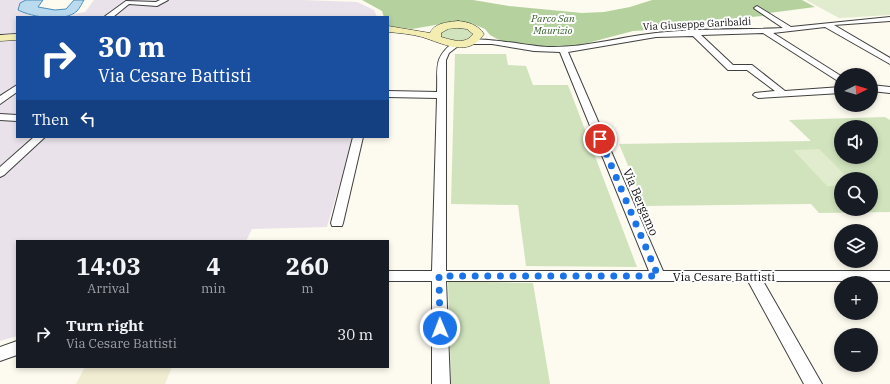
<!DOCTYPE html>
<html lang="en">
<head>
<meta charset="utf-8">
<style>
	:root { --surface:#171b24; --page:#20242c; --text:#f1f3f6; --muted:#9ea1a6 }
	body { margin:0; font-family:"IBM Plex Serif",serif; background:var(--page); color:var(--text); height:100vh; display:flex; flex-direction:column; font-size:15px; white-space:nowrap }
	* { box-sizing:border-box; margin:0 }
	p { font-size:13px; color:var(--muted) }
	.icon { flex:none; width:22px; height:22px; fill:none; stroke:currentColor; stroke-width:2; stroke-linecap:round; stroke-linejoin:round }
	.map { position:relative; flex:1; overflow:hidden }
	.side { position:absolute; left:16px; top:240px; width:373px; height:128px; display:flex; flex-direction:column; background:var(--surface); border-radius:0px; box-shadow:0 2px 6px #0003 }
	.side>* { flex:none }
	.top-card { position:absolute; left:16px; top:16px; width:373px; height:122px; border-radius:0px; box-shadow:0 2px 6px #0003; background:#1a4fa0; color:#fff; overflow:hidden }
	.needle { width:26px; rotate:85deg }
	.controls { position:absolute; left:834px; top:68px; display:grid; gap:8px }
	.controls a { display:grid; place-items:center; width:44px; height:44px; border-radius:50%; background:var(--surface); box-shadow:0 2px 6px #0003; font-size:20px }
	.pin { position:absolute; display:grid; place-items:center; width:34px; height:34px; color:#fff; margin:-17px; border:2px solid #fff; border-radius:50%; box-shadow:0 1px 4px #0007 }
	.me { position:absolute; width:44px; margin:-22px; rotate:359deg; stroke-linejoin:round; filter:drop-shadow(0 0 3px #0008) }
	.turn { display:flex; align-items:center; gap:14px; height:84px; padding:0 16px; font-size:18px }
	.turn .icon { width:52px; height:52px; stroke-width:2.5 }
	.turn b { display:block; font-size:28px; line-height:34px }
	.then { display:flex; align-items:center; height:38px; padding:0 16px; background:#0003; gap:8px; font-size:15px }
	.eta { display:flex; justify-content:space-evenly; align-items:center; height:68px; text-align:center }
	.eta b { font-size:24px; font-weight:700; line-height:28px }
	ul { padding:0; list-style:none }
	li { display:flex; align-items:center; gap:12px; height:52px; padding:0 16px }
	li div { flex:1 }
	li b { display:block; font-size:15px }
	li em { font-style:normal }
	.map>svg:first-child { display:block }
	.industrial { fill:#e9e2ea }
	.farmland { fill:#f0edd2 }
	.green { fill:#d0e3bd; fill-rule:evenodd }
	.forest { fill:#b5d19e }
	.pitch { fill:#e1ebcd }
	.water { fill:#badaee; stroke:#4a8ebb }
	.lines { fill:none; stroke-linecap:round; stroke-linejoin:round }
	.street-casing { stroke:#404040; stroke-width:2 }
	.secondary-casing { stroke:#2f2f2f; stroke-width:1 }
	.street { fill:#fff; fill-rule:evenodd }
	.secondary { fill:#f4edb2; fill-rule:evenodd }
	.route { stroke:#1a73e8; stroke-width:7; stroke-dasharray:0 12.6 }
	.labels { text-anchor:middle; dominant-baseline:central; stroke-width:4; stroke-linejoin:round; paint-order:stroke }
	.far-park-label { font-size:10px; font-style:italic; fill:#315c26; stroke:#fff }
	.far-street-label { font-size:10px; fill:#0d0d0d; stroke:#fff }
	.street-label { font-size:12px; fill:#0d0d0d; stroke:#fff }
</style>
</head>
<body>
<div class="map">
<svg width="890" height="384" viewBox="0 0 890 384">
	<rect width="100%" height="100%" fill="#fdfaef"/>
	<!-- industrial -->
	<path class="industrial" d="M0,0H26L20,3L27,14L36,17H17V137H353L327,227L252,229L246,241H17V336L0,341Z
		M94,0H302L357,2L374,10L377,17H56L85,12Z"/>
	<!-- farmland -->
	<path class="farmland" d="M85,367H172L165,384H76Z"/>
	<!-- green -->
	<path class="green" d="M465,27L475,33C464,45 455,42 440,37L438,32L444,28Z
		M455,54H506L508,65L526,66L533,85H568L637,267L526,266L518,205L451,204Z
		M885,117L890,120V212L819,213L811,204L645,206L619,144L811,141L789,120ZM841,127H871V157H841ZM841,179H871V209H841Z
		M448,281L533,283L550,384H451Z"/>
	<!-- forest -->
	<path class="forest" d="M362,0H473L509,6L582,13L604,12L630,7L652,0H802L815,7L769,13L763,16L678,23L683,28L633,31L580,45L558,48L523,45L501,41L490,35L485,29L471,23H447L412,29L388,26V17H384L382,11Z"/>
	<!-- pitch -->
	<path class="pitch" d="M806,0H890V15L839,18Z
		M819,149L849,179H841V186H827L793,150Z"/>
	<!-- water -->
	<path class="water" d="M26,0H43L38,7L55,10L66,9L74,0H84C82,3 80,8 77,11C64,23 32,17 18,10L20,3Z"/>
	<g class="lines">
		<defs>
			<path id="street" d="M160,0H168L157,6L129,4L113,17H104L126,1L156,2Z
				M757,6L791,27L890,17V21L834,25L890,58V64L825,27L773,33L841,76V83L763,33L701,35L733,65H752L785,91L841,87V93L758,98L753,95L755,93L775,91L747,70H728L693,36L656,37L568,52L663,271H890V281H763L822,384H804L748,281H446L450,384H432V281H388V271H432L437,98L388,97V91L437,92C438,66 433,58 455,41L462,43L449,53L446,60V271H649L560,52L534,51L492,44H468L464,42C473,34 532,47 548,47C584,48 620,37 656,33C698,28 741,30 783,28L755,9L754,8Z
				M17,85V92L0,104V96Z
				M871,85L890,87V93L871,91Z
				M0,114L17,115V121L0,120Z
				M34,137H45L4,175L0,177V167Z
				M353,137H363L343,223L342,226H332L331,223Z
				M17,341V355L0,361V347Z"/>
			<path id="secondary" d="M458,21C469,22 478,25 484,34C469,58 444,44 422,37C411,34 399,33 388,32V26L430,33C434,23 448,22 458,21ZM458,28L467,29L473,34C466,45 452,40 441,37V33L448,29Z
				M17,34V40L0,41V35Z"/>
		</defs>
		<!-- street casing -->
		<use href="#street" class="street-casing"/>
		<!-- secondary casing -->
		<use href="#secondary" class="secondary-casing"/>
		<!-- street -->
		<use href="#street" class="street"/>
		<!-- secondary -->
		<use href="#secondary" class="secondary"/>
	</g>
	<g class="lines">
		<!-- route -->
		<path class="route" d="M440,328L439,276H658L600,139"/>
	</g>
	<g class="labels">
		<!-- far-park labels -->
		<g class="far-park-label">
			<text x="553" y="18">Parco San<tspan x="553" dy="12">Maurizio</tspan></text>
		</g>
		<!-- far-street labels -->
		<g class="far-street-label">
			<text transform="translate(697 24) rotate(-3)">Via Giuseppe Garibaldi</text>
		</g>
		<!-- street labels -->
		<g class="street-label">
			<text transform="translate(641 202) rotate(67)">Via Bergamo</text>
			<text x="724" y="276">Via Cesare Battisti</text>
		</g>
	</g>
</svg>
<div class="controls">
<a><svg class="needle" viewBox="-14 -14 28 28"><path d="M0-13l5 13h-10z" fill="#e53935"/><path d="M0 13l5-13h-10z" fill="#9ea1a6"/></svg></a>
<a><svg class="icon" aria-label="sound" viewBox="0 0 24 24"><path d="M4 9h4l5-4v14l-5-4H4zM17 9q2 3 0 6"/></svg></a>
<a><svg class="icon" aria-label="search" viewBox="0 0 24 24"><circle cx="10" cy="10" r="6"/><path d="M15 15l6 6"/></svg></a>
<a><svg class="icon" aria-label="layers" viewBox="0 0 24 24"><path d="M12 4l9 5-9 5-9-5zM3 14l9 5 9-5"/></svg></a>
<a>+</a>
<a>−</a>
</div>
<div class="pin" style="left:600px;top:139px;background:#d93025"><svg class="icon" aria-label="arrive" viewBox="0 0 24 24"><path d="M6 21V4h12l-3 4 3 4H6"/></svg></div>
<svg class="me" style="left:440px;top:328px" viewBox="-20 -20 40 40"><circle r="17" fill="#1a73e8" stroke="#fff" stroke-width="3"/><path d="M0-11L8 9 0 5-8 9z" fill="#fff"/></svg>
<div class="top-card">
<div class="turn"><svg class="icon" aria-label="right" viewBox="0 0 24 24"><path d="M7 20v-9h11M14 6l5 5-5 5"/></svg><div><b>30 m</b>Via Cesare Battisti</div></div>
<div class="then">Then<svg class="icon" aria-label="left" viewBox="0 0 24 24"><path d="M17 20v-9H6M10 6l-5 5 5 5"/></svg></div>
</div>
<section class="side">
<div class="eta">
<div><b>14:03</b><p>Arrival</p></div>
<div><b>4</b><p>min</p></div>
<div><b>260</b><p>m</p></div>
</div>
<ul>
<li><svg class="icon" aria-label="right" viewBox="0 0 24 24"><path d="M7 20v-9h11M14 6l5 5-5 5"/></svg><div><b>Turn right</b><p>Via Cesare Battisti</p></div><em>30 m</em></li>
</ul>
</section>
</div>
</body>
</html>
